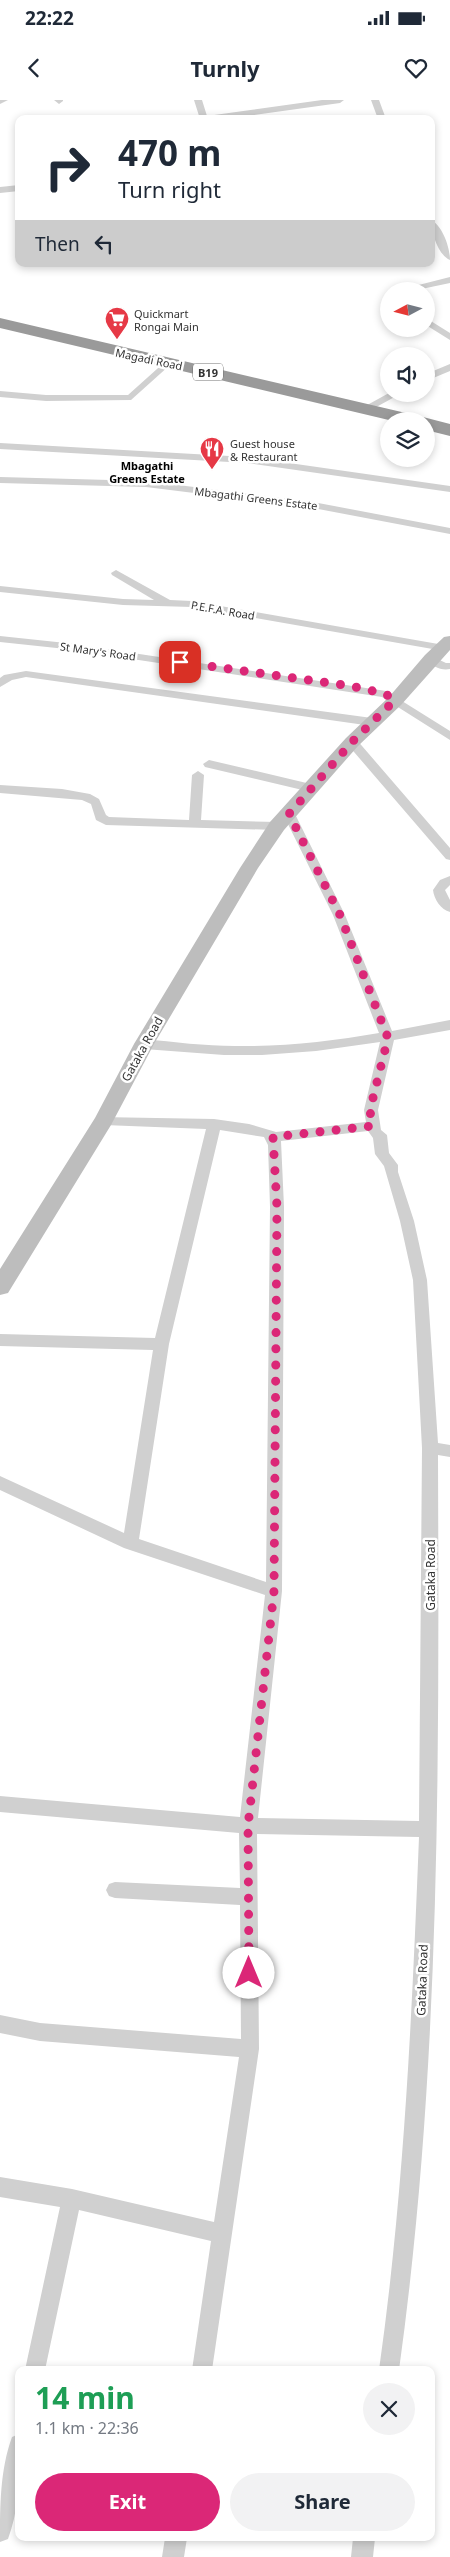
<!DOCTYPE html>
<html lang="en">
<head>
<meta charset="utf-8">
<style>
	:root { --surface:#fff; --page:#f2f2f3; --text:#1f2937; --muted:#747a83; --accent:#db2777 }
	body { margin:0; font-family:"Noto Sans",sans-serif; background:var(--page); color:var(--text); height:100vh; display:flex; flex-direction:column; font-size:19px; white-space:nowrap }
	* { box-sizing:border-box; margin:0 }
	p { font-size:16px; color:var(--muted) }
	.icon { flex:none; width:28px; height:28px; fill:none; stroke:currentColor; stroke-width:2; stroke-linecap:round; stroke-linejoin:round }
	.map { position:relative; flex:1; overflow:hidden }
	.drawer { position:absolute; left:15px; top:2266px; width:420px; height:175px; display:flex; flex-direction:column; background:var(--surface); border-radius:10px; box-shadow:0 2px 8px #0003 }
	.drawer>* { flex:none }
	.top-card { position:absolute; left:15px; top:15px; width:420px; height:152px; border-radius:10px; box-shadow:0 2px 8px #0003; background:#fff; color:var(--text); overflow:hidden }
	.needle { width:32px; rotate:263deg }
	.buttons { position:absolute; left:380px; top:182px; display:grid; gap:10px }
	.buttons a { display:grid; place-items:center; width:55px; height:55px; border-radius:50%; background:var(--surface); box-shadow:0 2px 8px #0003; font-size:25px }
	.pin { position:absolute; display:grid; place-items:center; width:42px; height:42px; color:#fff; margin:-21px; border-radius:10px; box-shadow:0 2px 8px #0006 }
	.me { position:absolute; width:55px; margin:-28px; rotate:0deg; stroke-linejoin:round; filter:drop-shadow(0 0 4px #0008) }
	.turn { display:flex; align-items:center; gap:18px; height:105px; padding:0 20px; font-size:22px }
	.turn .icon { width:65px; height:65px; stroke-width:2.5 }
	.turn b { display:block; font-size:35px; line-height:42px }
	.then { display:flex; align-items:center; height:48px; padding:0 20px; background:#0003; gap:10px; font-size:19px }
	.round { display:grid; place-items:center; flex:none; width:52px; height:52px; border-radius:26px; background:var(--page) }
	.summary { display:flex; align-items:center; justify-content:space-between; height:85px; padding:0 20px }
	h1 { font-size:30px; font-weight:700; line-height:38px; color:#1e9e55 }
	.cta { display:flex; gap:10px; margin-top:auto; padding:10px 20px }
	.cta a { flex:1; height:58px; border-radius:30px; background:var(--accent); color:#fff; font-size:20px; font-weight:700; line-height:58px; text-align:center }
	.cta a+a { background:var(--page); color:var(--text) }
	.status { display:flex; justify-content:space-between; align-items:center; height:35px; padding:0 25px; background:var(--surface); direction:ltr }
	.status svg { height:14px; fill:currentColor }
	header { display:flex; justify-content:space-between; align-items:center; height:65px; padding:0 20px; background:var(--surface); font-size:22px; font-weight:700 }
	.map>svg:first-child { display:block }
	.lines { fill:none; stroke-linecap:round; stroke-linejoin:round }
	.street { fill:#d0d0d0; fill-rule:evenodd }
	.secondary { fill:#bdbdbd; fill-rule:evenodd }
	.highway { fill:#9a9a9a; fill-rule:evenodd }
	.route { stroke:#db2777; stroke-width:9; stroke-dasharray:0 16.2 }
	.labels { text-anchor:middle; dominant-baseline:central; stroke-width:5; stroke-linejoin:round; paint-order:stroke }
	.far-poi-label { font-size:11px; fill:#333; stroke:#fff; text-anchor:start }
	.far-street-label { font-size:11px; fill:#333; stroke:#fff }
	.shield { fill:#fff; stroke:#707070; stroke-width:1 }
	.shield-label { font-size:11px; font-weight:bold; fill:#333 }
	.far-neighbourhood-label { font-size:11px; font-weight:bold; fill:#000; stroke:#fff }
	.street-label { font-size:12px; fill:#333; stroke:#fff }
</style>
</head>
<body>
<div class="status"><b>22:22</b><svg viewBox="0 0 49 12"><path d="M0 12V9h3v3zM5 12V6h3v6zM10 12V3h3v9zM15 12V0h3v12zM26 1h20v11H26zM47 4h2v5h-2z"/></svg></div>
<header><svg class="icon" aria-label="back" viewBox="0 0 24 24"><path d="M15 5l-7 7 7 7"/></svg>Turnly<svg class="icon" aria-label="heart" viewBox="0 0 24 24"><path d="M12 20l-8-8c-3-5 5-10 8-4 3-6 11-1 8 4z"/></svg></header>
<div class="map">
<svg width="450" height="2457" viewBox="0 0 450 2457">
	<rect width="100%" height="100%" fill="#fff"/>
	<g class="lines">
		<!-- street -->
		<path class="street" d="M0,0H8L0,4Z
			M54,0H63V1L59,4Z
			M194,0H202L207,16L322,0H344L340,3L225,19H200Z
			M371,0H379L386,19H378Z
			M84,16L92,17L93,19H80Z
			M19,85V91L0,93V87Z
			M431,120C443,126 450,148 450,160C438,155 431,132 431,120Z
			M450,177V183L412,191H395Z
			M426,218L450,233V240L426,225Z
			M167,260L172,263L170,265L131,300L46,301L0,297V291L46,295H128Z
			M450,264V271L426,281V274Z
			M389,293L400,294L369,311L360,309Z
			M0,343L247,357L450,386V392L247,363L0,349Z
			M0,377L146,381L313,402L450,428V434L313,408L146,387L0,383Z
			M116,470L170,500L192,501L444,545L450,548L444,551L192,507L123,505L0,492V486L123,499L154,500L112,475L111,473Z
			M0,536L66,543L386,591L450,631V640L382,597L66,549L0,542Z
			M431,556L446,563H450V569C441,571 432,566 425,559Z
			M26,571L372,618L378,622L372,626L26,577L12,580L0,587V578L4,575Z
			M352,638L356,639L450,748V760L446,759L348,645L346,642Z
			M209,660L315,685L317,688L311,692L205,667L203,664Z
			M198,671L204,675L201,720L277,722L283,726L277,730L106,725L96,720L91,704L82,700L0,693V685L62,689L90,694L99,699L106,715L109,717L189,720L192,675Z
			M289,710L295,714L345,815L392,931L450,920V930L394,940L378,1010L381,1030L387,1035L389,1053L398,1065V1072L414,1121L427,1180L438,1343L450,1345V1357L438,1355C439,1660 441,1967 399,2270H379C404,2093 412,1915 419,1737L257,1734L259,1949L212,2270H192L211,2141L79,2110L45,2270H25L60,2107L0,2097V2077L72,2089L214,2122L239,1957L40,1941L0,1933V1915L40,1923L241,1939L240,1805L115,1798L109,1796L106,1790L109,1784L115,1782L240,1788L239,1733L0,1712V1696L240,1717L265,1495L124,1448L0,1390V1376L124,1433L153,1250L0,1246V1234L155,1238L206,1029L104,1025L99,1023L97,1020L99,1017L214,1019L249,1024L276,1032L366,1022L364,1010L380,942L316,951L262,955H224L144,949L137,944L144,939C174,942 205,946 235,946C283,947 332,941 379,933L333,815L283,714ZM220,1030L264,1037L268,1045L270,1107L266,1482L139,1439L169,1244ZM368,1031L373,1038L375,1054L384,1066L400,1121L413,1180L422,1348L419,1721L258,1718L282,1491L284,1107L281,1041Z
			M450,776V785L445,790L450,800V812C441,810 434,799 433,790L440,780Z
			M19,2334C19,2369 21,2405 8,2439L0,2442C0,2406 0,2370 12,2337Z
			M165,2438H187L184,2457H162Z
			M353,2438H375L373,2457H351Z"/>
		<!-- secondary -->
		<path class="secondary" d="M450,536V550L401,605L358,646L284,730L258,768L154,944L111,1025L8,1193L0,1195V1169L95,1018L134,944L240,768L270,722L346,638L389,597L425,555L444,537Z"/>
		<!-- highway -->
		<path class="highway" d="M0,218L423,317L450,324V336L426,330V321H393L0,228Z"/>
	</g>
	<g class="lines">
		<!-- route -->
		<path class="route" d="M180,562L351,586L386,594L394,601L352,642L289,714L340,815L388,938L370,1010L372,1026L273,1037L277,1107L274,1491L248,1726L249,1873"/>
	</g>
	<!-- icons -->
	<defs>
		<symbol id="supermarket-pin" viewBox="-11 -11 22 30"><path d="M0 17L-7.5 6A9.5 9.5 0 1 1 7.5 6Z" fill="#e63946" stroke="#fff"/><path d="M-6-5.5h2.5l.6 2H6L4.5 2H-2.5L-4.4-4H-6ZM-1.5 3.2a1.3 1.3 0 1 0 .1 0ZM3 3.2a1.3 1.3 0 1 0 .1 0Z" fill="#fff"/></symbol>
		<symbol id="restaurant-pin" viewBox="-11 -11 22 30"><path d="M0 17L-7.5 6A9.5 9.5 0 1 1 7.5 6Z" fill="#e63946" stroke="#fff"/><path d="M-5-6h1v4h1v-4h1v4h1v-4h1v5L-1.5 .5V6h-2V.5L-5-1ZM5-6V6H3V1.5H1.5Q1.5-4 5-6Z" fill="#fff"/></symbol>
	</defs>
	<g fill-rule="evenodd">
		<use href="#supermarket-pin" x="103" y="205" width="28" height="38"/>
		<use href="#restaurant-pin" x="198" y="335" width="28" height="38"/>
	</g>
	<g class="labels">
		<!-- far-poi labels -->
		<g class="far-poi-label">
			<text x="134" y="213">Quickmart<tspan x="134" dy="13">Rongai Main</tspan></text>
			<text x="230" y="343">Guest house<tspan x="230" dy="13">&amp; Restaurant</tspan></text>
		</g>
		<!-- far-street labels -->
		<g class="far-street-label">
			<text transform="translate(149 259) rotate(12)">Magadi Road</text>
			<text transform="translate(256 398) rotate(7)">Mbagathi Greens Estate</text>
			<text transform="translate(223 510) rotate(10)">P.E.F.A. Road</text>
			<text transform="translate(98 551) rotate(8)">St Mary's Road</text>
		</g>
		<!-- shield labels -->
		<rect class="shield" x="193" y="263.5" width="30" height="17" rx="4"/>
		<g class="shield-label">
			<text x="208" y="272">B19</text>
		</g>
		<!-- far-neighbourhood labels -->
		<g class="far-neighbourhood-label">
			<text x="147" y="365">Mbagathi<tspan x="147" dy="13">Greens Estate</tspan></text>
		</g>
		<!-- street labels -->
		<g class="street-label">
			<text transform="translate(142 949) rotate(-61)">Gataka Road</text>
			<text transform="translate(430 1475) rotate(-90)">Gataka Road</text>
			<text transform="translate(422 1880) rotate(-88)">Gataka Road</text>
		</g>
	</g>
</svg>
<div class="buttons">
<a><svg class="needle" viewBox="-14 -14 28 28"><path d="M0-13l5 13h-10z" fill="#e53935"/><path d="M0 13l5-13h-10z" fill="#747a83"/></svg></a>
<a><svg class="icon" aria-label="sound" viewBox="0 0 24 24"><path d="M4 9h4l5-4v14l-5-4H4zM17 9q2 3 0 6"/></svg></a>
<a><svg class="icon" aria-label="layers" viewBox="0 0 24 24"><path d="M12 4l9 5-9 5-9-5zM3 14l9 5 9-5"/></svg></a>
</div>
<div class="pin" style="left:180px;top:562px;background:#d93025"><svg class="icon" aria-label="arrive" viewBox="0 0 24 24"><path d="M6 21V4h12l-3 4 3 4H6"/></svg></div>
<svg class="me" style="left:249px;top:1873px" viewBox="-20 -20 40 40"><circle r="19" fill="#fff"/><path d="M0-13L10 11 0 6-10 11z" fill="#db2777"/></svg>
<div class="top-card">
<div class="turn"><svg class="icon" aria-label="right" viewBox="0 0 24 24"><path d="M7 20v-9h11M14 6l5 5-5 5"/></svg><div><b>470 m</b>Turn right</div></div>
<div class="then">Then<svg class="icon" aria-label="left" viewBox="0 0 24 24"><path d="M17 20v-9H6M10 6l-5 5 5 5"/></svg></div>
</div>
<section class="drawer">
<div class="summary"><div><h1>14 min</h1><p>1.1 km · 22:36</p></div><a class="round"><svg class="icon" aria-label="close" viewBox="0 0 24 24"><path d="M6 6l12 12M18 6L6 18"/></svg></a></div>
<div class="cta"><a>Exit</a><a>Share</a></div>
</section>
</div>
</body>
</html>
